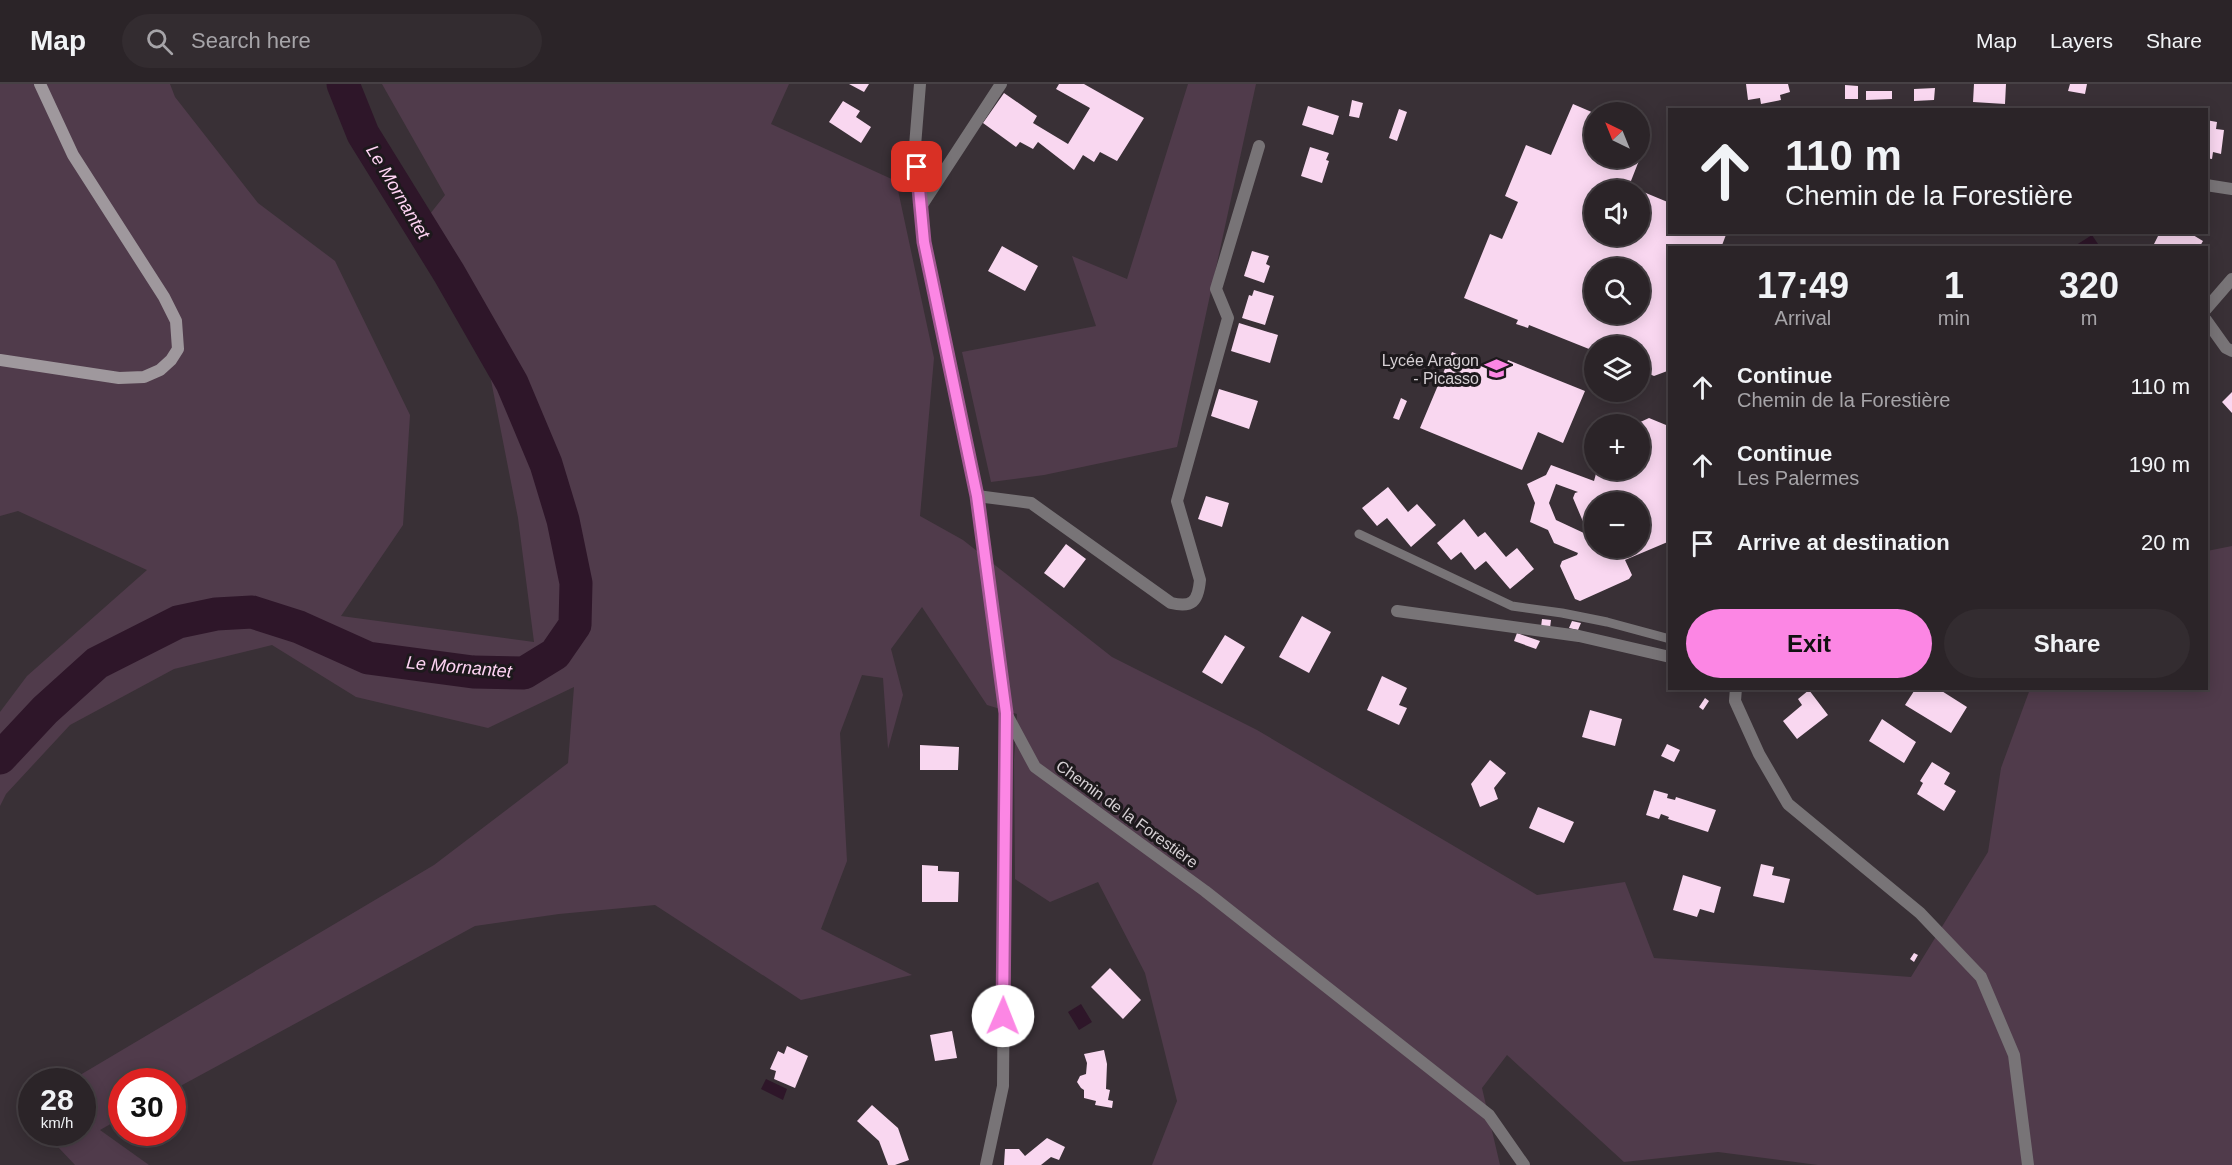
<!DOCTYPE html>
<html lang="en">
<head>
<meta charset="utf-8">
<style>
	:root { --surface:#2b2428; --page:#332c30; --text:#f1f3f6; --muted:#a6a4a8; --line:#474145; --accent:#fc86e4 }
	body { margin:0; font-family:Helvetica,sans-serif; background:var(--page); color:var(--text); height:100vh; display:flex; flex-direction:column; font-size:22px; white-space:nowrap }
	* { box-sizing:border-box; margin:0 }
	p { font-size:20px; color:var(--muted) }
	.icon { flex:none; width:33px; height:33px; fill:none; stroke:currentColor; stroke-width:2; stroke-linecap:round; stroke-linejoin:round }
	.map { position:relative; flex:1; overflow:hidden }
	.panel { position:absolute; left:1668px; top:162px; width:540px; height:444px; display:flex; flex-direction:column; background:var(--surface); border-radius:0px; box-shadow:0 3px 15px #0003,0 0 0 2px var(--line) }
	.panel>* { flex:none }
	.hud { position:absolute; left:1668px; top:24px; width:540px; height:126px; border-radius:0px; box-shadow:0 3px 15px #0003,0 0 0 2px var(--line); background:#2b2428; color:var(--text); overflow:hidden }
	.needle { width:39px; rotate:317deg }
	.buttons { position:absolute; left:1584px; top:18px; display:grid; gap:12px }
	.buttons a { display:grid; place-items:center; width:66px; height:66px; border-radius:50%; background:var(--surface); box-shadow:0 3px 15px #0003,0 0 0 2px var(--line); font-size:30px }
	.speed { position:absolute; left:18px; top:984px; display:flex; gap:12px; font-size:30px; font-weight:700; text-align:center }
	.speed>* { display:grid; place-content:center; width:78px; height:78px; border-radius:50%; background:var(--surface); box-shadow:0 3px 15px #0003,0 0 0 2px var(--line); line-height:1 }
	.speed small { font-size:15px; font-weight:400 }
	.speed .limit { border:9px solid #d22; background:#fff; color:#111 }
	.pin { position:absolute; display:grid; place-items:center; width:51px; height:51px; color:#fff; margin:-26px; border-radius:12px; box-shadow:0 3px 9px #0006 }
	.me { position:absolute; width:66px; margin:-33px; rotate:1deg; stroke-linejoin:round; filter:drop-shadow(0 0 4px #0008) }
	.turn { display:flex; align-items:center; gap:21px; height:126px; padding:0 18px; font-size:27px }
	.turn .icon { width:78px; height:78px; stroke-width:2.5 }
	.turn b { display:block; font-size:42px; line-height:51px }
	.eta { display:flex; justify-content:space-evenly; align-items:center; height:102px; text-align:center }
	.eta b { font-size:36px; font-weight:600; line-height:42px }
	.primary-button { display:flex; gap:12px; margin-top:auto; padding:12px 18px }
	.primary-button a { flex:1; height:69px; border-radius:36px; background:var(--accent); color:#111; font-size:24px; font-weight:600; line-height:69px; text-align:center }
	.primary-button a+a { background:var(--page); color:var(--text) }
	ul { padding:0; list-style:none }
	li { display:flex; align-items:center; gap:18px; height:78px; padding:0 18px }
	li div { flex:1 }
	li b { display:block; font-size:22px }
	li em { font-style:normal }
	header { display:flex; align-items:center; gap:36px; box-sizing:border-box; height:84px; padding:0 30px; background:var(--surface); border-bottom:2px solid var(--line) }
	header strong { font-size:28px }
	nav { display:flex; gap:33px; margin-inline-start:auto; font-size:21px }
	.search { width:420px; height:54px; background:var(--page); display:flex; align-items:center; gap:15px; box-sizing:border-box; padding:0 21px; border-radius:33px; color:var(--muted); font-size:22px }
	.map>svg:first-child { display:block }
	.green { fill:#503b4b }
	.water { fill:#2e1629 }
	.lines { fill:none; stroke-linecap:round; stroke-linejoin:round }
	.river { stroke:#2e1629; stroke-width:33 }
	.building { fill:#f9d7f0; fill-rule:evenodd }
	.lane { stroke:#787477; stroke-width:9 }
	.street { stroke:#787477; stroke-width:12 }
	.secondary { stroke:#9f989d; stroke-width:12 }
	.route-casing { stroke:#a45794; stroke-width:15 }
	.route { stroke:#fc86e4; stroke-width:10 }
	.labels { text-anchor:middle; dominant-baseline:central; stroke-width:6; stroke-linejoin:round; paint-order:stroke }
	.poi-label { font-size:16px; fill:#d6d0d4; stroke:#1d191c; text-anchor:end }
	.street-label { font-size:16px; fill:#d6d0d4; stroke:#1d191c }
	.water-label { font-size:18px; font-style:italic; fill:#ffd4f4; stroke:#1d191c }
</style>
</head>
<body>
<header>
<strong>Map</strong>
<div class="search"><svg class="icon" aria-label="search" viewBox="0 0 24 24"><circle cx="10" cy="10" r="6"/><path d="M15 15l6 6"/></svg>Search here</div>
<nav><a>Map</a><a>Layers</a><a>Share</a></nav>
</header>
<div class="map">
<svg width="2232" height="1081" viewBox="0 0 2232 1081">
	<rect width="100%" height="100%" fill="#393036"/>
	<!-- green -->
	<path class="green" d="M0,0H170L175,13L258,119L335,177L410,331L403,441L341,532L534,558L518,434L489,286L436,190L411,154L445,111L382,0H789L771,40L896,97L934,274L920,432L963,456L1112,573L1257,646L1537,811L1625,798L1654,874L1911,893L1988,768L2001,684L2030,605L2206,604L2207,467L2232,462V1081H1818L1718,1068L1624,1078L1507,971L1482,1004L1500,1081H1152L1177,1017L1145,889L1098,798L1050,818L1015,795L1014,676L1017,630L987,621L922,523L891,565L903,611L888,665L883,594L862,591L840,649L847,777L821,845L912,891L801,916L655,821L559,830L475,842L173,1006L172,998H122L121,1034L100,1046L149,1081H75L58,1063L50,1049L82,1048V998L70,997L434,781L568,679L574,603L488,644L356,613L272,561L174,585L70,641L6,710L0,722V628L27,592L147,486L18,427L0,432Z
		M1188,0H1256L1177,363L1044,391L991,398L962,268L1096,242L1072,172L1127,195Z"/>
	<!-- water -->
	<path class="water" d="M2092,151L2098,160L2092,163H2073Z
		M1081,920L1092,938L1079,946L1068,928Z
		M766,995L787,1005L783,1016L761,1005Z"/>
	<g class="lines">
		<!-- river -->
		<path class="river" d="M0,674L45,626L97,579L178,538L216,530L252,528L299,543L368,574L473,588L524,589L555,570L575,541L576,499L563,436L546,380L512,299L449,189L363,50L343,0"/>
	</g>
	<!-- building -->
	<path class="building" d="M849,0H869L864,8Z
		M1059,0H1084L1144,34L1117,77L1100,68L1094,78L1083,71L1074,86L1038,58L1033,65L1020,58L1016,63L983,39L1004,9L1037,32L1033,39L1068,60L1090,24L1056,5Z
		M1746,0H1788L1790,8L1780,11L1781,16L1761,20L1760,14L1748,16Z
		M1974,0H2006L2005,20L1973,18Z
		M2070,0H2087L2085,10L2068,7Z
		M1845,1L1858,2V15H1845Z
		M1935,4L1934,16L1914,17V5Z
		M1866,7H1892V15L1866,16Z
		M1352,16L1363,19L1359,34L1349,32Z
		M843,17L860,27L856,33L871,43L861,59L829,38Z
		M1573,20L1594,29V74H1640V48L1649,51L1629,102L1670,119V148H1727L1721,164H1670V286L1654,292L1640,286V262H1594V267L1529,241L1528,244L1516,240L1518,236L1464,214L1490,150L1502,155L1518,118L1505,112L1526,61L1551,71ZM1594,106H1640V152H1594ZM1594,184H1640V230H1594Z
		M1308,22L1339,32L1333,51L1302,41Z
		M1399,25L1407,28L1397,57L1389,54Z
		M2206,36L2217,38L2216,45L2224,46L2221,70L2213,68L2212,75L2206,74Z
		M1310,63L1329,69L1326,76L1329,77L1322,99L1301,92Z
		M2160,148H2188L2203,157L2199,164H2160L2154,160Z
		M1002,162L1038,182L1025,207L988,187Z
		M1252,167L1269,172L1266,180L1270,182L1264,199L1244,192Z
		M1254,206L1274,212L1265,241L1242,234L1249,211L1252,212Z
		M1239,239L1278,251L1270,279L1231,267Z
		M1452,268L1502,289L1508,276L1585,307L1563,359L1538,348L1522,386L1420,344Z
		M1219,305L1258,317L1249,345L1211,332Z
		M2232,308V329L2222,318Z
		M1401,314L1407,317L1399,336L1393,334Z
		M1670,326V457L1625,476L1632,491L1629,495L1580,517L1575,515L1560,482L1562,477L1577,471L1578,469L1554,459L1548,446L1530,438L1535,419L1527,400L1546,391L1551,381L1594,397L1597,386H1640V340H1636L1649,334L1666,341ZM1556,400L1578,408L1575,409L1573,414L1587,447L1586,450L1556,436L1549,419ZM1594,418H1640V464H1594Z
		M1388,403L1408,428L1417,420L1436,441L1411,463L1387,434L1377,442L1362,424Z
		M1206,412L1229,419L1222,443L1198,435Z
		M1464,435L1478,453L1485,448L1506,473L1517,464L1534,485L1510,505L1486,477L1475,486L1461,468L1451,476L1437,459Z
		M1066,460L1086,475L1064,504L1044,489Z
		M1302,532L1331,548L1309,589L1279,573Z
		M1542,535L1551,536L1550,544L1541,543Z
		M1572,537L1581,539L1578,546L1569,544Z
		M1517,549L1540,557L1536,565L1514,557Z
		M1225,551L1245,563L1222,600L1202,588Z
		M1382,592L1407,604L1399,621L1407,624L1399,641L1367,626Z
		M1916,604H1937L1967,623L1951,649L1905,621Z
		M1809,606L1828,631L1797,655L1783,637L1802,621L1798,615Z
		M1705,614L1709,617L1703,626L1699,623Z
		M1590,626L1622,635L1615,662L1582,653Z
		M1882,635L1916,658L1904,679L1869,657Z
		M1667,660L1680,666L1674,678L1661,672Z
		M920,661L959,663L958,686H920Z
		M1490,676L1506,689L1494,704L1498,715L1480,723L1471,700Z
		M1932,678L1950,689L1944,700L1956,707L1944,727L1917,710L1923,699L1920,697Z
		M1654,706L1668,710L1667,714L1675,716L1676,713L1716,726L1708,748L1668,735L1669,733L1661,730L1659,735L1646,731Z
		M1538,723L1574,738L1564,759L1529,744Z
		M1761,780L1774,783L1772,791L1790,795L1784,819L1753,812Z
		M922,781L938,782V787L959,788L958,818H922Z
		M1683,791L1721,803L1714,829L1700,825L1697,833L1673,826Z
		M1914,869L1918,871L1914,878L1910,875Z
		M1110,884L1141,916L1123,935L1091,903Z
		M952,947L957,974L935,977L930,951Z
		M787,962L808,972L795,1004L774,995L776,987L770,985L778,967L784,970Z
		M1104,966L1107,980L1106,1005L1110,1006L1108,1016L1113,1017L1112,1024L1095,1021L1096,1017L1084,1014V1006L1081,1004L1077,998L1080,992L1086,990L1087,979L1084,970Z
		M872,1021L898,1044L909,1076L895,1081H888L879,1057L857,1037Z
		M1047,1054L1065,1063L1059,1076L1051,1073L1041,1081H1004L1005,1065H1019L1025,1072Z"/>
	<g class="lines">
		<!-- lane -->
		<path class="lane" d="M1359,450L1512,522L1562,529L1607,538L1670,555"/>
		<!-- street -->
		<path class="street" d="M920,0L915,62L924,158L977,412L1006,629L1035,683L1205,807L1489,1031L1524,1081
			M2206,101L2232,105
			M920,124L1001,0
			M2206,225L2232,195
			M2206,236L2226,264L2232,267
			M977,412L1031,419L1171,519C1192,524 1198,518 1200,496L1177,417L1228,234L1216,205L1259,62
			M1397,527L1579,552L1670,573
			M1736,604L1735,617L1759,670L1788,720L1920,829L1981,893L2014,971L2028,1081
			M986,1081L1003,1002L1006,630"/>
		<!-- secondary -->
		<path class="secondary" d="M0,276L119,294L144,293L160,286L171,276L178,265L176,237L164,213L73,71L40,0"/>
	</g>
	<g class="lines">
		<defs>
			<path id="route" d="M917,83L924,158L977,412L1006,629L1003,932"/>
		</defs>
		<!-- route casing -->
		<use href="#route" class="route-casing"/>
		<!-- route -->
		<use href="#route" class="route"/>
	</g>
	<!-- icons -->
	<defs>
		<symbol id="school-bare" viewBox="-9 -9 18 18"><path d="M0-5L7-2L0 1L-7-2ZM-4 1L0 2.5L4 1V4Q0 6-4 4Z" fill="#fc86e4" stroke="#1d191c" stroke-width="2.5" paint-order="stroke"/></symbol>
	</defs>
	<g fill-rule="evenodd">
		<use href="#school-bare" x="1480" y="268" width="33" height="33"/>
	</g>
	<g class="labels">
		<!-- poi labels -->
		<g class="poi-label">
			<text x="1479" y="276">Lycée Aragon<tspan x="1479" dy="18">- Picasso</tspan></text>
		</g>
		<!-- street labels -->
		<g class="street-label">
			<text transform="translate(1127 730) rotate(36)">Chemin de la Forestière</text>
		</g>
		<!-- water labels -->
		<g class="water-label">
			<text transform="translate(398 108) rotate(59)">Le Mornantet</text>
			<text transform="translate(459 583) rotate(5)">Le Mornantet</text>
		</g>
	</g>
</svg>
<div class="buttons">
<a><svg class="needle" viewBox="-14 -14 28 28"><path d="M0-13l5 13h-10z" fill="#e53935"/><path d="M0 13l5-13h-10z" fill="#a6a4a8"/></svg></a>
<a><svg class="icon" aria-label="sound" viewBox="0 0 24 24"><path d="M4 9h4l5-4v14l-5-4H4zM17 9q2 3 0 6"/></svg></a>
<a><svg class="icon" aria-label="search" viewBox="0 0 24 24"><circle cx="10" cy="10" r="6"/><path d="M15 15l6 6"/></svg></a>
<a><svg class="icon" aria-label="layers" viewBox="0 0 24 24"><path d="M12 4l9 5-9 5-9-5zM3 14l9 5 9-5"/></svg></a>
<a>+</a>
<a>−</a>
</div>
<div class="speed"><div>28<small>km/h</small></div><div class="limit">30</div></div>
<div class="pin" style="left:917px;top:83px;background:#d93025"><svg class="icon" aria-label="arrive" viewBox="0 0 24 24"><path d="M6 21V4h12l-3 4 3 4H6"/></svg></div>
<svg class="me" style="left:1003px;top:932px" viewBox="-20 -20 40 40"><circle r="19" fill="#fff"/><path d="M0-13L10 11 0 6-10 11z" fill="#fc86e4"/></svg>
<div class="hud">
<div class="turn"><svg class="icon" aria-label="ahead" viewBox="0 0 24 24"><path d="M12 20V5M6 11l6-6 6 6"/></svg><div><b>110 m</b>Chemin de la Forestière</div></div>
</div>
<section class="panel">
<div class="eta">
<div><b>17:49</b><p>Arrival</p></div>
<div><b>1</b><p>min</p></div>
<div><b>320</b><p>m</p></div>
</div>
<ul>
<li><svg class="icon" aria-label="ahead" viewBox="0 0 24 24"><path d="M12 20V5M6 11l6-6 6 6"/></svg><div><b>Continue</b><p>Chemin de la Forestière</p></div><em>110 m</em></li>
<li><svg class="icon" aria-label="ahead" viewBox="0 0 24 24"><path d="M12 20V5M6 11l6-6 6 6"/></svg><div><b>Continue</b><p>Les Palermes</p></div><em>190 m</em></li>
<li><svg class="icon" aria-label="arrive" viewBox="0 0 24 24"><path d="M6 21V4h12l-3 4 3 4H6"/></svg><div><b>Arrive at destination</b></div><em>20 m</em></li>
</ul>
<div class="primary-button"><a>Exit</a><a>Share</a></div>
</section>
</div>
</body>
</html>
